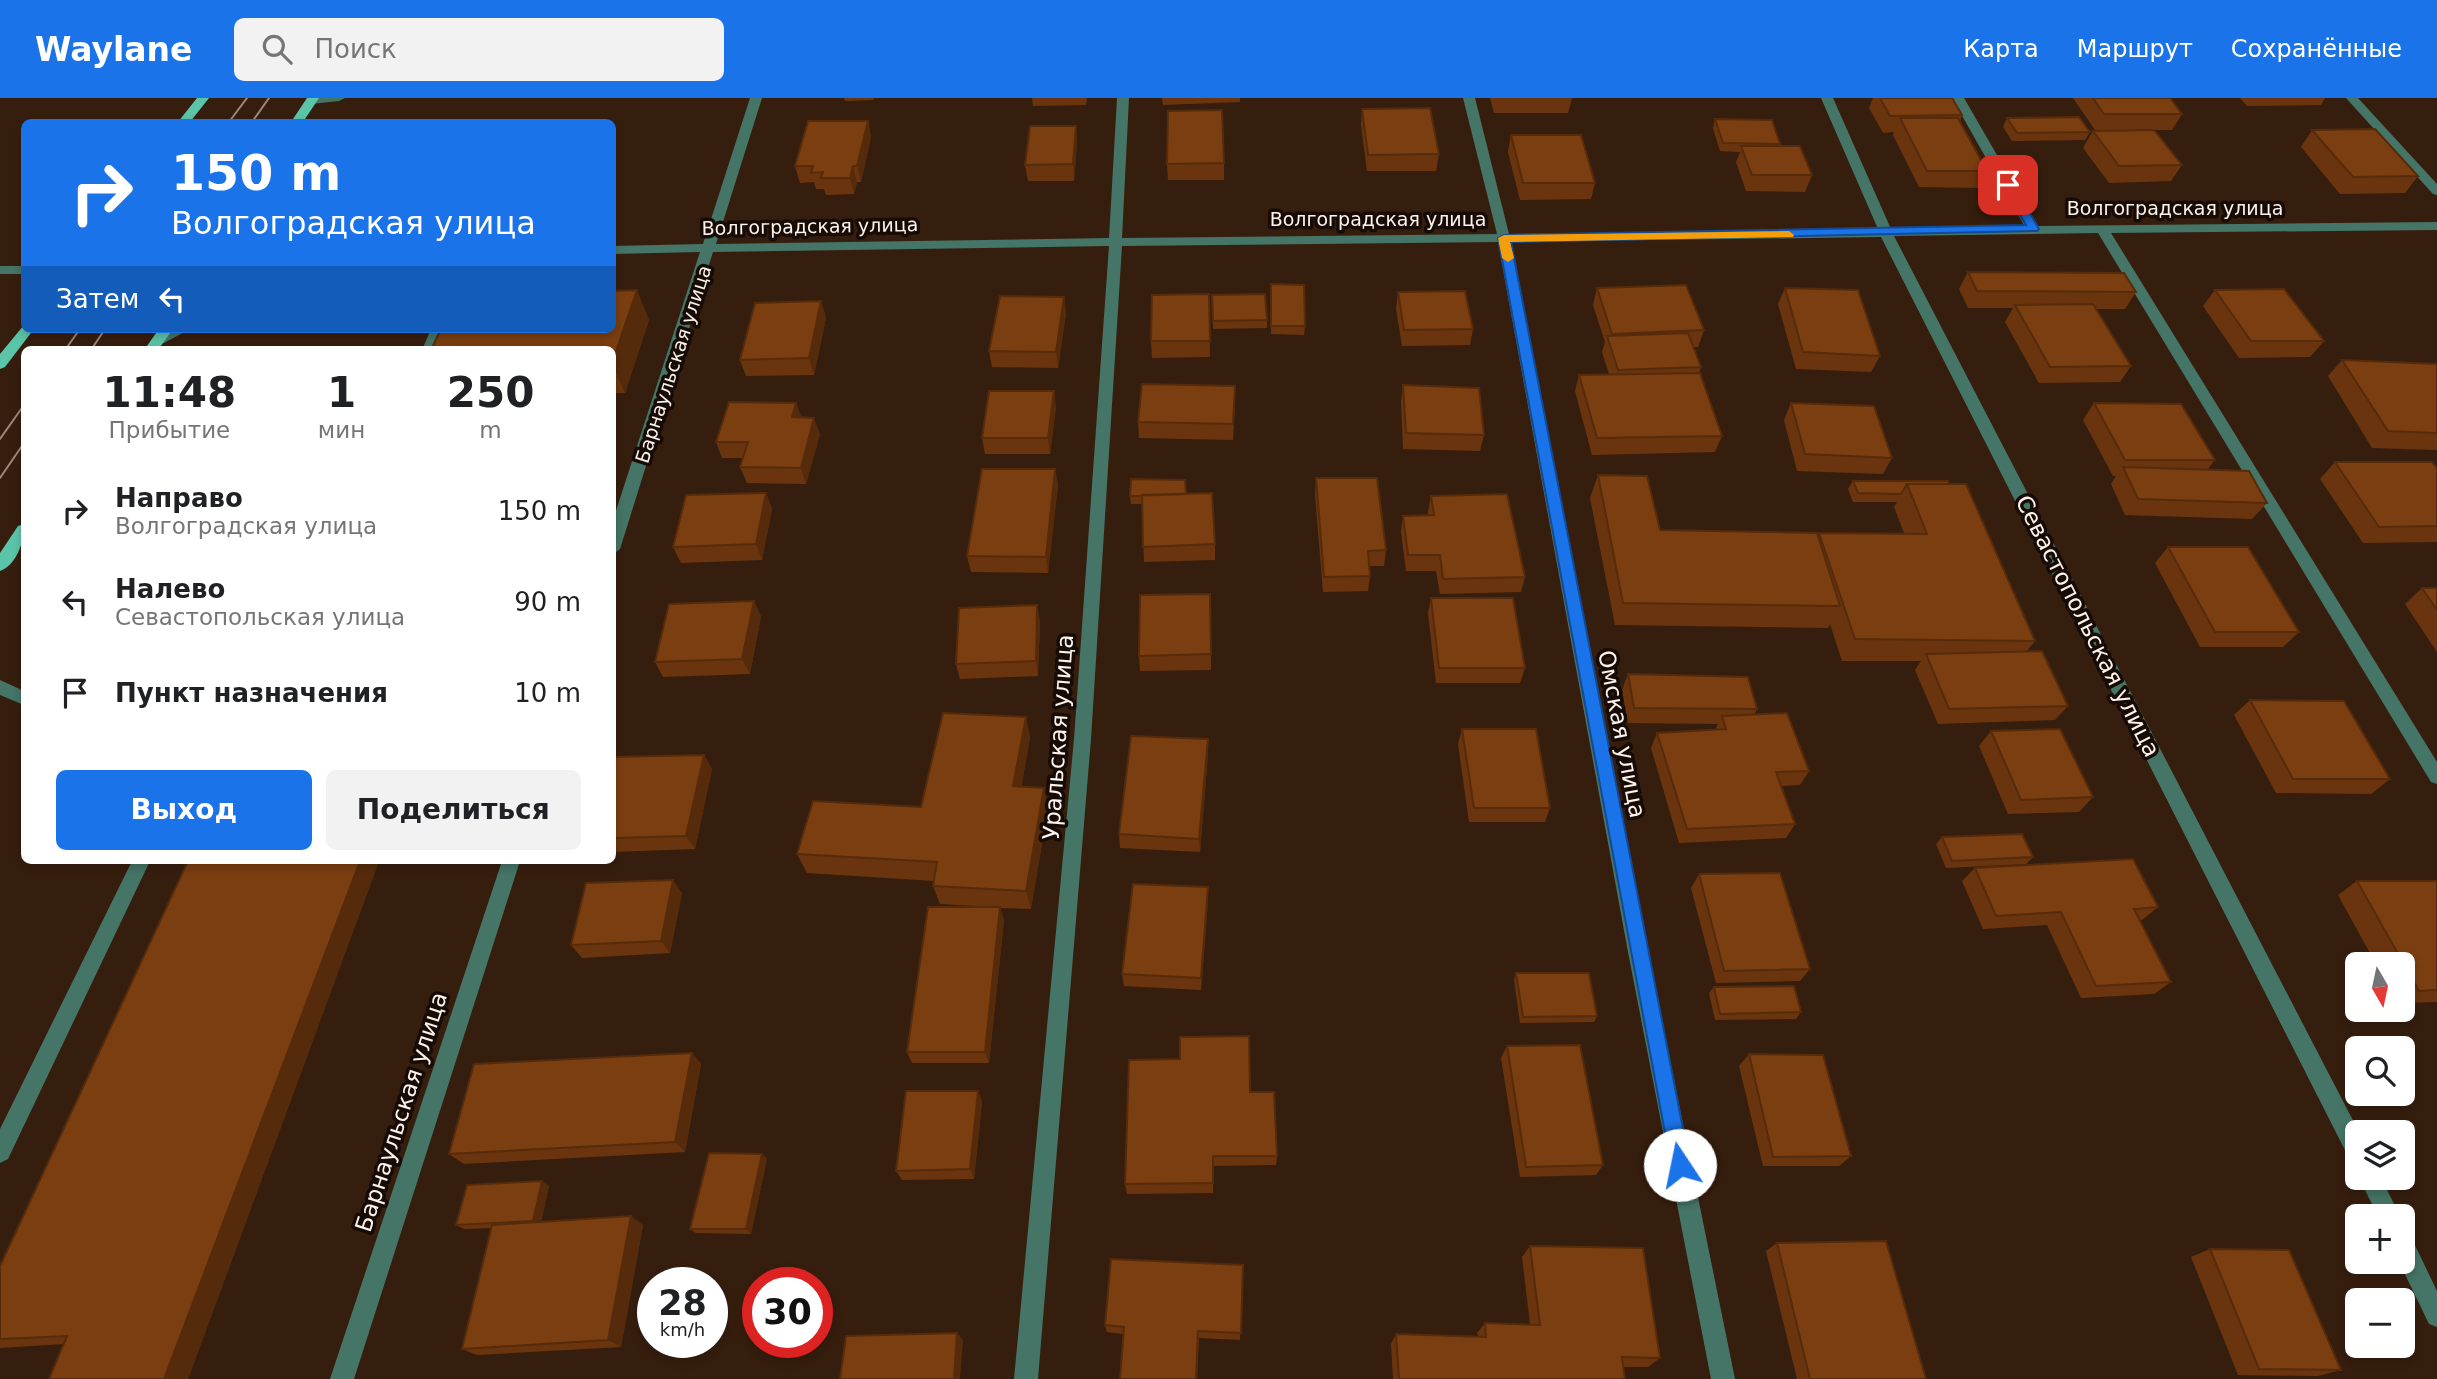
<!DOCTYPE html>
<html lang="ru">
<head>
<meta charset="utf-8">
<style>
	:root { --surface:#fff; --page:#f2f2f2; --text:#202124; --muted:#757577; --accent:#1a73e8 }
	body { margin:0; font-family:"DejaVu Sans",sans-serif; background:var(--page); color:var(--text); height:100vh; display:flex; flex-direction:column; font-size:26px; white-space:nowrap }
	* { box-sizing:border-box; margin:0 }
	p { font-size:23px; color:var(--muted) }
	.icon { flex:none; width:38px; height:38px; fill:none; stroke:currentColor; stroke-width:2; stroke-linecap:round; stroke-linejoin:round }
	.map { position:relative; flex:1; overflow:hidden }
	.sheet { position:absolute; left:21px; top:248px; width:595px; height:518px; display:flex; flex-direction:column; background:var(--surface); border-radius:10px; box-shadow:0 4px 10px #0003 }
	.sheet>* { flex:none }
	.banner { position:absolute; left:21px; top:21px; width:595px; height:214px; border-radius:10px; box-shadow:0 4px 10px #0003; background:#1a73e8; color:#fff; overflow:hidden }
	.needle { width:46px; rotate:171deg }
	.tools { position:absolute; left:2345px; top:854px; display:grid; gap:14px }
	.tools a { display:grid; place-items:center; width:70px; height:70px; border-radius:10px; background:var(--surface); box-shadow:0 4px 10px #0003; font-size:35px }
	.speed { position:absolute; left:637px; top:1169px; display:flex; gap:14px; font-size:35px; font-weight:700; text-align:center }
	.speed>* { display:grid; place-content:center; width:91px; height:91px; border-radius:50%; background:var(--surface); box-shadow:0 4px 10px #0003; line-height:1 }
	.speed small { font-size:18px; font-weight:400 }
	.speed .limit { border:10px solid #d22; background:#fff; color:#111 }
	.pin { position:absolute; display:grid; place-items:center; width:60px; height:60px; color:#fff; margin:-30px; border-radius:14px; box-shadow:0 4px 10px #0006 }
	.me { position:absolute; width:77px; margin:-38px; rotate:349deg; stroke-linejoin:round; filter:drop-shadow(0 0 5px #0008) }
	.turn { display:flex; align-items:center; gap:24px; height:147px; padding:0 35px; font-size:32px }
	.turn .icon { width:91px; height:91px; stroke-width:2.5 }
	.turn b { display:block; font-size:49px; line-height:60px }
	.then { display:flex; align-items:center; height:66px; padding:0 35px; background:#0003; gap:14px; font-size:26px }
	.eta { display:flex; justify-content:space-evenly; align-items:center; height:119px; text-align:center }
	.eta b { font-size:42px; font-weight:800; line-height:49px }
	.action { display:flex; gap:14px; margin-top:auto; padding:14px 35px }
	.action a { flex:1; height:80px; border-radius:10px; background:var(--accent); color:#fff; font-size:28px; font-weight:800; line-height:80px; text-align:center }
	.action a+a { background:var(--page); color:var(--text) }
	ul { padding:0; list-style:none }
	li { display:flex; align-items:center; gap:21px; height:91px; padding:0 35px }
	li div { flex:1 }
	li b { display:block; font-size:26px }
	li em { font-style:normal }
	header { display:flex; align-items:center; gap:42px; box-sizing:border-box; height:98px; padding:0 35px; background:var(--accent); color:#fff }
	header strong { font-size:33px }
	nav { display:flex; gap:38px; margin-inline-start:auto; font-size:24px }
	.search { width:490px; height:63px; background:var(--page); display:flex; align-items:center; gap:18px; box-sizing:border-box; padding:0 24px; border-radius:10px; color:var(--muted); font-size:26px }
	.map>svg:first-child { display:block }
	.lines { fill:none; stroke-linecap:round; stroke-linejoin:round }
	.minor { fill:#457566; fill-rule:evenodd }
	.major { fill:#5bc5a9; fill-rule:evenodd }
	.tram { stroke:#9a887d; stroke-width:2 }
	.wall { fill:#6a350e }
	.shaded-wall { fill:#562b0b }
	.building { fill:#7b3e10; stroke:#562b0b; stroke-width:2 }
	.route { fill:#1a73e8; stroke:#114b97; stroke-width:2 }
	.slow { fill:#f59e0b }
	.labels { text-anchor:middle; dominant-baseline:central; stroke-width:7; stroke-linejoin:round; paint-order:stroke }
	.far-street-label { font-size:19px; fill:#fdf2ec; stroke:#160b05 }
	.street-label { font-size:23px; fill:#fdf2ec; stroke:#160b05 }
</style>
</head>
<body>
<header>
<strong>Waylane</strong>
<div class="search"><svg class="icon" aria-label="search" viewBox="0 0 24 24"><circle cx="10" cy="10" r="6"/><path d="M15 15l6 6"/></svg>Поиск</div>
<nav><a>Карта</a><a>Маршрут</a><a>Сохранённые</a></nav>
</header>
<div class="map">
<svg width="2437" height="1281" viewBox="0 0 2437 1281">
	<rect width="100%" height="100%" fill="#361e0e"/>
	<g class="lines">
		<!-- minor -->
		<path class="minor" d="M307,0H345L339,3L311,6L307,4Z
			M750,0H762L716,146L1109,140L1117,0H1129L1122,140L1497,136L1463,0H1475L1509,136L1878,131L1821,0H1833L1891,131L2025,129L1952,0H1964L2038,128L2437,124V132L2111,135L2437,664V686L2431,684L2098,135L1894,138L2359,1034L2357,1063L2349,1060L1881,139L1511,144L1648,854L1735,1281H1711L1628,854L1498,144L1122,148L1091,641L1038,1281H1014L1074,641L1109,148L713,154L620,451L612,457V425L700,154L612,156V148L703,146Z
			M2346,0H2358L2437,86V97L2433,96Z
			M0,168H24V176H0Z
			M171,231H190L164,245H154V239Z
			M431,231H445L436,252H422Z
			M0,582L24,593V607L0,597Z
			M132,763H150L8,1061L0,1065V1031Z
			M502,763H520L354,1281H330Z
			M2359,1080H2381L2400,1118H2378Z
			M2403,1136L2411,1139L2437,1193V1229L2429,1226L2399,1164H2403Z"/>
		<!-- major -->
		<path class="major" d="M197,0H209L190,24H178Z
			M307,0H319L303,24H291Z
			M24,227V231H34L5,269L0,271V256Z
			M159,231H173L158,252H144Z
			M24,426C25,442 17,467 0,473V455L18,428Z"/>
		<!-- tram -->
		<path class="tram" d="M229,24L247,0
			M252,24L269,0
			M65,252L80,231
			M91,252L105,231
			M0,341L24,307
			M0,380L24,345"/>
	</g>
	<!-- wall -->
	<path class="wall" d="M844,0H874L873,2L845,3Z
		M1032,0H1087L1086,7L1033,8Z
		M1162,0H1240V4L1163,7Z
		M1490,0H1572L1568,15H1494Z
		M1873,0H1952L1962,17L1960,23L1987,73L1979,90L1919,89L1893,37L1894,34L1883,35L1869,10Z
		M2073,0H2170L2182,16L2172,32H2154L2182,67L2171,83L2109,85L2083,50L2093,33L2134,32H2095Z
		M2240,0H2325L2321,7L2247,8Z
		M1362,11L1439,56L1436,73H1367L1361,27Z
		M2007,20L2090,34L2085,42L2012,43L2003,29Z
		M1715,21L1780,46L1779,48L1812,77L1805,94L1746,93L1736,64L1740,54L1720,53L1713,30Z
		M868,23L871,39L861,84H857L854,96L826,97L824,91H816L814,84L800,85L795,68Z
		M1076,28L1077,44L1074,83H1028L1025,67Z
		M2312,32L2418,78L2405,95L2340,96L2301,49Z
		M1511,37L1595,85L1591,101L1520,102L1508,54Z
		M1224,65V82H1168L1167,66Z
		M1968,174L2136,194L2125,211H2095L2131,268L2120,284L2039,285L2005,224L2013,210H1968L1959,191Z
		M1271,186L1305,228L1304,237L1271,236Z
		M1597,190L1704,232L1698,249H1693L1701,269L1699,275L1722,338L1715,354L1592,357L1575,293L1579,277L1609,276L1602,254L1605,244L1593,207Z
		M1785,190L1880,258L1871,274L1796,271L1778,206Z
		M2215,192L2324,243L2310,259L2239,260L2203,208Z
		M1398,194L1473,231L1470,247L1402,248L1396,211Z
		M1209,196L1210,259L1152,260L1151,243Z
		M1212,197L1267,222V230L1213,231Z
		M821,203L826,220L814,277L746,278L740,262Z
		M1066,215L1058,270L992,269L989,253Z
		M649,222L625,295H612V252Z
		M2342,262L2437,266V352L2372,350L2328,278Z
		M1403,287L1484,337L1480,353L1403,351L1401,304Z
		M1235,304L1233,342L1139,340L1138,324Z
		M796,305L801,319L820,336L806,386L747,385L740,369L743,360H722L716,344Z
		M1791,305L1892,360L1883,376L1797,373L1784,322Z
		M2094,305L2215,362L2207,372L2267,405L2252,421L2125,417L2111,386L2116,378H2113L2083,322Z
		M1056,309L1050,356H985L982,340Z
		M2335,364L2437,370V444L2363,445L2320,381Z
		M1055,371L1058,387L1048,475L971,474L967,458Z
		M1598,377L1660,432L1818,437L1819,435H1904L1894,409L1897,404H1853L1848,391L1853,383H1948L2035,543L2026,554L2068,608L2055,622L1938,626L1915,572L1921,563H1842L1830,526L1828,530L1615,527L1590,400Z
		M1316,380L1386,452L1384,468H1369L1370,478L1368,493L1323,494L1315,397Z
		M766,395L772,411L762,462L681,465L673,449Z
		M1186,396L1215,446V462L1144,464L1142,406H1131L1130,398Z
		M1431,398L1525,479L1521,494L1440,496L1436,473H1406L1401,434L1403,418L1428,417V414Z
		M2168,449L2299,534L2283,549H2200L2155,465Z
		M2422,490H2437V554L2405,506Z
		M1210,496L1211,572L1140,573L1139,558Z
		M1431,500L1525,570L1520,585H1436L1428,515Z
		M761,518L750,576L663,579L655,564Z
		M1040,522L1038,578L960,581L956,566Z
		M1628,576L1757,611L1754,617L1809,673L1800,687L1781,688L1795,726L1786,740L1679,745L1651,650L1657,635L1715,632L1718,626L1628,625L1622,592Z
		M2250,602L2390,681L2371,696L2276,695L2234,617Z
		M1026,619L1030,640L1021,689L1048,710L1031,811L1000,810L1004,822L989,965H912L907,954L991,809L940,806L933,788L934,783L807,775L797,756L921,709Z
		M1462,631L1550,710L1545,724H1469L1458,646Z
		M1991,633L2093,699L2079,714L2008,716L1979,648Z
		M1208,656L1200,754L1120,750L1119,736Z
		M704,657L712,671L695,751L612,754V659Z
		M1942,739L2033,759L2026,766L1946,770L1936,746Z
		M379,763L188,1281H49L64,1246L0,1250V1168Z
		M1975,770L2158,809L2142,822L2140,823L2171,884L2154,896L2081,900L2047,827L1983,831L1962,783Z
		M1699,776L1810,871L1800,883L1716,885L1691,790Z
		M2357,783H2437V904L2403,905V866H2376L2338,797Z
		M1208,789V803L1201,892L1124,888L1122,876Z
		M682,795L670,855L582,860L571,847Z
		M1516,875L1597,918L1594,924L1520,925L1514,882Z
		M1714,889L1801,914L1796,921L1715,922L1709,895Z
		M1507,948L1603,1067L1596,1077L1520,1079L1501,960Z
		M692,955L701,966L685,1054L464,1066L449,1056Z
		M1749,956L1851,1058L1839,1068H1763L1739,968Z
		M978,993L982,1004L974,1081L902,1082L896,1073Z
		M1250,994L1277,1058L1276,1067L1213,1068V1095L1127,1096L1125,1086Z
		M762,1056L767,1061L751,1136L696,1135L690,1131Z
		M549,1088L541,1124L643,1127L621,1249L477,1257L462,1251L491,1130L464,1131L456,1127Z
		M1777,1145L1926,1281H1797L1766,1153Z
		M1530,1148L1660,1260L1648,1269H1624L1625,1281H1393L1391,1246L1396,1236L1478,1238L1477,1235L1485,1225L1530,1226L1522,1159Z
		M2210,1151L2341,1272L2318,1278L2238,1277L2191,1159Z
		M1243,1167L1240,1242L1199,1240L1197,1281H1120L1123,1236L1107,1234L1105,1227Z"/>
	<!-- shaded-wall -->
	<path class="shaded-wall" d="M868,23L871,39L861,84L857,68Z
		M1076,28L1077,44L1074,83L1073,66Z
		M853,68L857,84L854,96L850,80Z
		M637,192L649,222L625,295L612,265Z
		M1064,199L1066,215L1058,270L1056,254Z
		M821,203L826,220L814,277L809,260Z
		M1054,293L1056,309L1050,356L1048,340Z
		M796,305L802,321L792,319Z
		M814,320L820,336L806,386L801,370Z
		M1055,371L1058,387L1048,475L1046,459Z
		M766,395L772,411L762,462L756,446Z
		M754,503L761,518L750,576L742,561Z
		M1037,507L1040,522L1038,578L1036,563Z
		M1026,619L1030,640L1018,709L1013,688Z
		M1208,641V656L1200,754L1199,741Z
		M704,657L712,671L695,751L686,738Z
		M1044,690L1048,710L1031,811L1026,793Z
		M360,763H379L188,1281H164Z
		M673,782L682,795L670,855L661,843Z
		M1208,789V803L1201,892V880Z
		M1000,809L1004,822L989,965L985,954Z
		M692,955L701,966L685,1054L675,1044Z
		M978,993L982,1004L974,1081L970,1071Z
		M762,1056L767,1061L751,1136L746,1131Z
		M542,1083L549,1088L540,1127L533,1123Z
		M631,1118L643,1127L621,1249L608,1242Z
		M957,1235L963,1242L960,1281H954Z"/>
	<!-- building -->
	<path class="building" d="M1880,0H1952L1962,17L1890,18Z
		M2093,0H2170L2182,16H2104Z
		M1430,10L1439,56L1368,57L1362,11Z
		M1222,12L1224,65L1167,66L1168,13Z
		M2079,19L2090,34L2017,35L2007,20Z
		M1900,20H1958L1987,73H1927Z
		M1715,21L1772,22L1780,46L1723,45Z
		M808,23H868L857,68H853L850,80H821L823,74L811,75L813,68H795Z
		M1030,28H1076L1073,66L1025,67Z
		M2375,31L2418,78L2353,79L2312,32Z
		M2154,32L2182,67L2119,68L2093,33Z
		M1511,37H1581L1595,85H1523Z
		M1741,48H1800L1812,77H1752Z
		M1968,174L2124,175L2136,194L1977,193Z
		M1271,186L1304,187L1305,228H1271Z
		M1686,187L1704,232L1612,236L1597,190Z
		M1785,190L1858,192L1880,258L1803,254Z
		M2284,191L2324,243H2251L2215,192Z
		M637,192L612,265V252H431L441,231H612V193Z
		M1465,193L1473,231L1404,232L1398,194Z
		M1209,196L1210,243H1151L1152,197Z
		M1265,196L1267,222L1213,223L1212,197Z
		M1000,198L1064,199L1056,254L989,253Z
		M821,203L809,260L740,262L755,205Z
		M2093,206L2131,268L2050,269L2015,207Z
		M1688,235L1701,269L1618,272L1607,238Z
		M2342,262L2437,266V335L2388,333Z
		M1700,275L1722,338L1597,340L1579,277Z
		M1142,286L1235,288L1233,326L1138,324Z
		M1403,287L1479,290L1484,337L1406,335Z
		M989,293H1054L1048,340H982Z
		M729,304L796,305L792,319L814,320L801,370L740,369L748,344H716Z
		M1791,305L1874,308L1892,360L1805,356Z
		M2094,305L2181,306L2215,362H2125Z
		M2335,364H2432L2437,370V428L2379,429Z
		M2123,369L2249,373L2267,405L2138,401Z
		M982,371H1055L1046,459L967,458Z
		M1598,377L1647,378L1660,432L1817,435L1840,508L1623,505Z
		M1316,380H1377L1386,452L1368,453L1370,478L1324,479Z
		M1131,381L1185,382L1186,396L1130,398Z
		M1853,383H1948L1949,386H1907L1901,396L1858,395Z
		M1907,386H1966L2035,543L1855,541L1819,435L1927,436Z
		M766,395L756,446L673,449L686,397Z
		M1212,395L1215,446L1143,449L1142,397Z
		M1507,396L1525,479L1443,481L1440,457H1408L1403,418L1434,417L1431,398Z
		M2168,449H2248L2299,534H2215Z
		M2422,490H2437V512Z
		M1210,496L1211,556L1139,558L1140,497Z
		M1431,500H1513L1525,570H1439Z
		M754,503L742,561L655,564L669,506Z
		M1037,507L1036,563L956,566L959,510Z
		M2042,553L2068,608L1949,611L1926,556Z
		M1628,576L1748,579L1757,611L1634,610Z
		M2250,602L2344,603L2390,681H2293Z
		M943,615L1026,619L1013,688L1044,690L1026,793L933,788L937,764L797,756L813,703L921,709Z
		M1787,615L1809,673L1776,674L1795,726L1687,731L1657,635L1726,631L1722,618Z
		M1462,631H1536L1550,710H1474Z
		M2060,631L2093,699L2021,702L1991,633Z
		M1131,638L1208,641L1199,741L1119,736Z
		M704,657L686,738L612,740V659Z
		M2022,736L2033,759L1952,763L1942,739Z
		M2133,761L2158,809L2134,811L2171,884L2096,888L2061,814L1996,818L1975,770Z
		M188,763H360L164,1281H49L67,1238L0,1241V1168Z
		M1780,775L1810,871L1724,873L1699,776Z
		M673,782L661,843L571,847L586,785Z
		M2357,783H2437V892L2419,893Z
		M1133,786L1208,789L1201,880L1122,876Z
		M928,809H1000L985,954H907Z
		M1516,875H1589L1597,918L1523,919Z
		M1794,888L1801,914L1720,916L1714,889Z
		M1249,938L1250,994H1274L1277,1058H1213V1085L1125,1086L1129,962L1180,961V939Z
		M1580,947L1603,1067L1526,1069L1507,948Z
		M692,955L675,1044L449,1056L474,966Z
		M1749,956L1823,957L1851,1058L1773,1059Z
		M906,993H978L970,1071L896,1073Z
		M709,1055L762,1056L746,1131H690Z
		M542,1083L533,1123L456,1127L467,1087Z
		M631,1118L608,1242L462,1251L492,1127Z
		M1886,1143L1926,1281H1810L1777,1145Z
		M1530,1148L1643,1150L1660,1260L1622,1259L1625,1281H1399L1396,1236L1486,1239L1485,1225L1540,1227Z
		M2210,1151L2289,1152L2341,1272L2259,1271Z
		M1111,1161L1243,1167L1241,1235L1198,1233L1196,1281H1120L1124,1229L1105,1227Z
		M957,1235L954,1281H840L846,1238Z"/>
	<!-- route -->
	<path class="route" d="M2004,85L2014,87L2039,131L2037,133L1511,144L1690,1067L1687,1074L1680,1077L1673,1074L1671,1067L1498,140L1504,137L2026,127L2003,87Z"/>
	<!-- slow -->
	<path class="slow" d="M1789,133L1794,137L1793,139L1510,144L1514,160L1508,164L1502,160L1498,140L1504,137Z"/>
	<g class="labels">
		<!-- far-street labels -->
		<g class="far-street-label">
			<text x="2175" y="110">Волгоградская улица</text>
			<text x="1378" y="121">Волгоградская улица</text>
			<text transform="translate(810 128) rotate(-1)">Волгоградская улица</text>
			<text transform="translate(673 266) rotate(-72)">Барнаульская улица</text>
		</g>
		<!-- street labels -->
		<g class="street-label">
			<text transform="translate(2088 528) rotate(63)">Севастопольская улица</text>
			<text transform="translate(1622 636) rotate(79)">Омская улица</text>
			<text transform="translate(1058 639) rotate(-86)">Уральская улица</text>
			<text transform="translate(401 1014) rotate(-72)">Барнаульская улица</text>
		</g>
	</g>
</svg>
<div class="tools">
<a><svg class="needle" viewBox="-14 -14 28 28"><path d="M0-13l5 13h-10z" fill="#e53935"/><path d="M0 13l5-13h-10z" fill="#757577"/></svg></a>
<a><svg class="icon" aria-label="search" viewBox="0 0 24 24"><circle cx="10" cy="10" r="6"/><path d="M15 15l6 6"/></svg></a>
<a><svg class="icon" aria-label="layers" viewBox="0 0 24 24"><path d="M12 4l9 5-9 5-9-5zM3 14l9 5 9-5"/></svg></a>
<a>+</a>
<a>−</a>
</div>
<div class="speed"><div>28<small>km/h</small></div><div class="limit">30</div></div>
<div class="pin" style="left:2008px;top:87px;background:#d93025"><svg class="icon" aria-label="arrive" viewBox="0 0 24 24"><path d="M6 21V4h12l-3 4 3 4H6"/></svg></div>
<svg class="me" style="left:1680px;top:1067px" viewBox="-20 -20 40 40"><circle r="19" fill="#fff"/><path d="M0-13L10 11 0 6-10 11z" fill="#1a73e8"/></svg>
<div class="banner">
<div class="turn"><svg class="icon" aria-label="right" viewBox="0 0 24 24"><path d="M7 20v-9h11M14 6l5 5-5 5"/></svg><div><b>150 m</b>Волгоградская улица</div></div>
<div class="then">Затем<svg class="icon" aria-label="left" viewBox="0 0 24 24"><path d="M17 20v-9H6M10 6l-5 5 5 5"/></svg></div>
</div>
<section class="sheet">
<div class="eta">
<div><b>11:48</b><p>Прибытие</p></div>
<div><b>1</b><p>мин</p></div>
<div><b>250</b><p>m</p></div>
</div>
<ul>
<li><svg class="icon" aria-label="right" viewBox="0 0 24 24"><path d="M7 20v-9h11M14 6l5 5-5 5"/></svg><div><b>Направо</b><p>Волгоградская улица</p></div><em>150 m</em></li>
<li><svg class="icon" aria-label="left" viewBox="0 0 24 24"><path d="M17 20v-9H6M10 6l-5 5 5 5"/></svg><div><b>Налево</b><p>Севастопольская улица</p></div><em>90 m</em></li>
<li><svg class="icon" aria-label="arrive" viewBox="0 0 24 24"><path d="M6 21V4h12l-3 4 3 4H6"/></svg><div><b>Пункт назначения</b></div><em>10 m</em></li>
</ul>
<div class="action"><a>Выход</a><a>Поделиться</a></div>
</section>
</div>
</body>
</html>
